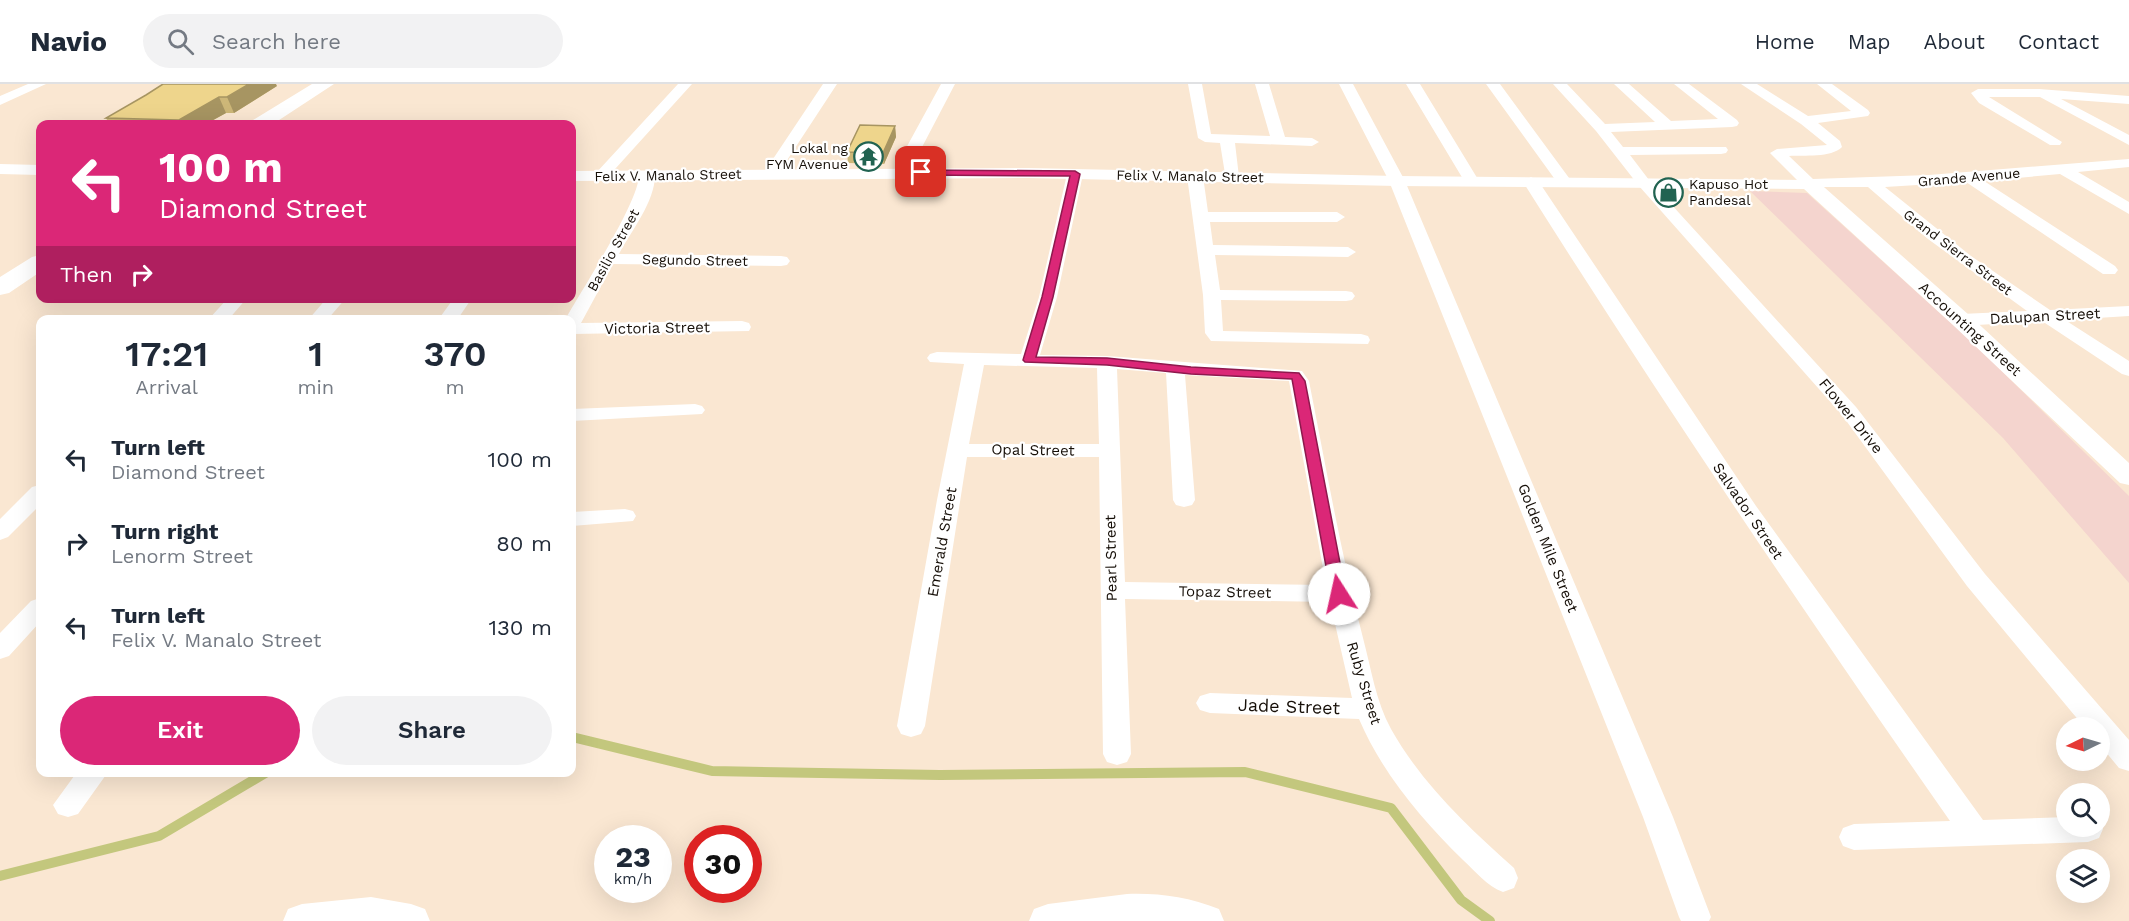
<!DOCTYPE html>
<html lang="en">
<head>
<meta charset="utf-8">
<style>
	:root { --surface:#fff; --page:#f2f2f3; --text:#1f2937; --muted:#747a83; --line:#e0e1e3; --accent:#db2777 }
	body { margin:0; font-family:"Work Sans",sans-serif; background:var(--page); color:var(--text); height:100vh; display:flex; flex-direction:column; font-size:22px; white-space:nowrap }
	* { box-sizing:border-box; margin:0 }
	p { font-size:20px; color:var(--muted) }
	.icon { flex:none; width:33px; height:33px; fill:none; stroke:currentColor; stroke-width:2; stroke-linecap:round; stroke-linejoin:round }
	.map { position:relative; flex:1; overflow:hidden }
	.panel { position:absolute; left:36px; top:231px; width:540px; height:462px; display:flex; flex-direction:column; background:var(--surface); border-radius:12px; box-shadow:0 6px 24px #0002 }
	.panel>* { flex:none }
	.top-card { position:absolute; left:36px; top:36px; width:540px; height:183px; border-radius:12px; box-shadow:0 6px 24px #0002; background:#db2777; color:#fff; overflow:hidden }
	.needle { width:39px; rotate:265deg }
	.fabs { position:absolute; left:2056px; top:633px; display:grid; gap:12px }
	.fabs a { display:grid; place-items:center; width:54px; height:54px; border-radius:50%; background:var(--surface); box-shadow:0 6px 24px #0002; font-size:30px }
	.speed { position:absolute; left:594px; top:741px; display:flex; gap:12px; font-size:30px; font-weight:700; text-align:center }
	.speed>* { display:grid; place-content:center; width:78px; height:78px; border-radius:50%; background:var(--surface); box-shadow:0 6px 24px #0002; line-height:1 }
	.speed small { font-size:15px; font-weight:400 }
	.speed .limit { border:9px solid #d22; background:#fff; color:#111 }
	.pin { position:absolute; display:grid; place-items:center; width:51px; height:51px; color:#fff; margin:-26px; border-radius:12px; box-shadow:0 3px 9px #0006 }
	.me { position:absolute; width:66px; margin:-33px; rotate:350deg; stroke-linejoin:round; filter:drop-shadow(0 0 4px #0008) }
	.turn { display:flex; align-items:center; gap:21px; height:126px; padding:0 24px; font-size:27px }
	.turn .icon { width:78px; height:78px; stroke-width:2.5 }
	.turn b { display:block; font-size:42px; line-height:51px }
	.then { display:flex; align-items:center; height:57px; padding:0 24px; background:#0003; gap:12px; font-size:22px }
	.eta { display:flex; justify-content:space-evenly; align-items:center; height:102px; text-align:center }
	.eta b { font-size:36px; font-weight:600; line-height:42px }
	.primary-button { display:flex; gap:12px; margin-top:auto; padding:12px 24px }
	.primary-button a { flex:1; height:69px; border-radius:36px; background:var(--accent); color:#fff; font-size:24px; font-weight:600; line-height:69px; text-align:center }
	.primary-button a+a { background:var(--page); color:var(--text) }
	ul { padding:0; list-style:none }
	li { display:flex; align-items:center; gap:18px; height:84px; padding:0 24px }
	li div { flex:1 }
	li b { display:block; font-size:22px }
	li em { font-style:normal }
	header { display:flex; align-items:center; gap:36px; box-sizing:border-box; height:84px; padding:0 30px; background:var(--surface); border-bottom:2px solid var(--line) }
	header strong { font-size:28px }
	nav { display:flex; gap:33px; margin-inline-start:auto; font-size:21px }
	.search { width:420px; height:54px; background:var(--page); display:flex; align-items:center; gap:15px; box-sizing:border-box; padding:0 21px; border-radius:33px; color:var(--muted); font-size:22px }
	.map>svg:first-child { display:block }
	.green { fill:#f4d4ce }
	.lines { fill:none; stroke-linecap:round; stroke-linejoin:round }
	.stream { stroke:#c3c77d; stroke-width:10 }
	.minor { fill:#fff; fill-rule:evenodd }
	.tertiary { fill:#fff; fill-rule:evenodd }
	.secondary { fill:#fff; fill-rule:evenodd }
	.wall { fill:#cdb778 }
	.shaded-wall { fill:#a79562 }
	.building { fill:#eed58c; stroke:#a79562; stroke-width:1.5 }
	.route { fill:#db2777; stroke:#8e194d; stroke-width:1.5 }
	.labels { text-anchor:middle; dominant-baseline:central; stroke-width:4.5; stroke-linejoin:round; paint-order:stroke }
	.far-poi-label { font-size:14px; fill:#160f08; stroke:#fff; text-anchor:end }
	.far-street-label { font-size:14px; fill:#160f08; stroke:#fff }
	.street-label { font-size:15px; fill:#160f08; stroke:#fff }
	.near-street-label { font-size:18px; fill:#160f08; stroke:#fff }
</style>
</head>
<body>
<header>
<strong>Navio</strong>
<div class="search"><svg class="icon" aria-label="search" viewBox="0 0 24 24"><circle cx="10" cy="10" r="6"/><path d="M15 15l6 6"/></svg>Search here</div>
<nav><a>Home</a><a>Map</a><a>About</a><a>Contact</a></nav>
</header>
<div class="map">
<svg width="2129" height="837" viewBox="0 0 2129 837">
	<rect width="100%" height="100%" fill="#fae7d2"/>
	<!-- green -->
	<path class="green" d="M1750,107L1807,109L1974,260L2129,412V499L2003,354Z"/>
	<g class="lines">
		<!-- stream -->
		<path class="stream" d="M572,653L712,687L940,691L1245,688L1391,724L1461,816L1490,837
			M0,792L159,752L267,688"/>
		<!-- minor -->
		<path class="minor" d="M28,0H46L0,21V12Z
			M678,0H692L606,95H596L593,92L596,89Z
			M823,0H837L776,93H766L763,90Z
			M941,0H955L909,88L906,91H896L893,88Z
			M1188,0H1202L1211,50L1270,52L1255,0H1269L1285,53L1312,54L1319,58L1312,62L1235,59L1239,93L1236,96H1226L1220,59L1205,58L1198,54Z
			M1339,0H1353L1405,97L1673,733L1711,833L1709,837H1681L1679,833L1643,733L1389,97Z
			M1406,0H1420L1479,97L1476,100H1466Z
			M1486,0H1500L1572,98L1569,101H1559Z
			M1553,0H1567L1605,40L1655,38L1614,0H1629L1671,37L1718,35L1674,0H1689L1737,36L1739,39L1737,42L1732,43L1611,48L1623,63H1726L1728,66L1726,69L1721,70L1630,71L1649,96L1856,323L1985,490L2129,656V687L2119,684L2100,661V644H2085L1967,502L1842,331L1639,102L1596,47Z
			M1741,0H1757L1808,32L1851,27L1817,0H1832L1868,26L1870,29L1868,32L1818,39L1840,57L1842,63C1831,74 1804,71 1789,72L1813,95L1929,91L2129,75V83L2078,88L2129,118V130L2060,90L1984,97L2115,182L2118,186L2115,190H2103L1966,98L1885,103L1971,172L2050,226L2129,222V232L2065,236L2129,277V292L2122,290L2042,237L1961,242L1954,240L1952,236L1954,232L1961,230L2027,227L1928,155L1868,103H1804L1770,69L1777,65L1827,61L1801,40Z
			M1978,5H2039L2129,12V20L2061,15L2129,51V61L2040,13H1989L2062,58L2060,61H2050L1979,19L1971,9Z
			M1075,85L1083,90L1057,213L1040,271L1107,272L1302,287L1309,297C1326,383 1341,470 1363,554C1371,584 1376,618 1391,645C1422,700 1468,743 1514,784L1518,794L1514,804L1503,808C1487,802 1476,788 1463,776C1422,736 1382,689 1359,635L1210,629L1200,626L1196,619L1200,612L1210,609L1352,614L1330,518L1125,515L1131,670L1127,678L1117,681L1107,678L1103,670L1099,373H967L925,642L921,650L911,653L901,650L897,642L937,416L964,280L930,278L927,274L930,270L937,268L1021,270L1039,213L1067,90ZM984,281L1097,284L1099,360H969ZM1117,285L1166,289L1173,416L1176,421L1184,423L1192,421L1195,416L1185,291L1289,297L1326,501L1125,498Z
			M647,86L655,91C655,118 631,147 619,170L781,172L787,173L790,177L787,181L781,182L613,180L581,239L742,237L749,239L751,243L749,247L572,250V236H565C581,207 639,118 639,91Z
			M1195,87L1203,92L1208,128H1337L1345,133L1337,138H1210L1213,161L1348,163L1356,168L1348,173L1215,171L1220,206L1346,207L1352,208L1355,212L1352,216L1346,217L1221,216L1223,247L1361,250L1368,252L1370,256L1368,260L1211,257L1205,249L1203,211L1187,92Z
			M1531,93L1539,98L1756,422L1983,736L2067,733V742H2100V739L2103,745L2099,754L2088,758L1854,766L1843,762L1839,753L1843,744L1854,740L1950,737C1803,527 1660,315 1523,98Z
			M228,214H247L228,236H208Z
			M327,214H346L327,236H308Z
			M454,214H472L457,236H438Z
			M695,320L702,322L705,326L702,330L572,337V325Z
			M40,401V421L8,453L0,456V435L32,403Z
			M625,425L633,427L636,432L633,437L572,442V428Z
			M40,514V538L9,572L0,575V549L31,517Z
			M77,688H108L78,730L68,733L58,730L53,721Z"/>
		<!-- tertiary -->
		<path class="tertiary" d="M0,80L40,81V91L0,90Z
			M1028,84L1397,92L1816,96L1969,231L2129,379V401L2120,399L1953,241L1804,105L1397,102L1028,94L572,97V87Z
			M1127,810C1160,809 1188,813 1219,825L1224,837H1029L1034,825L1048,820Z
			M371,813L411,820L425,825L430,837H283L288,825L302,820Z"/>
		<!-- secondary -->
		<path class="secondary" d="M312,0H334L273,40H250L253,36Z
			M40,171V188L9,209L0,211V193L32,173Z"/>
	</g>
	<!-- wall -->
	<path class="wall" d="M277,2L234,29H226L206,40H109L106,34Z
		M895,42L896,53L884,80L848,79L847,68Z"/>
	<!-- shaded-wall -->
	<path class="shaded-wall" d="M249,0H276L277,2L234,29L227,13Z
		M219,13L226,29L206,40H181L179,36Z
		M895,42L896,53L884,80L883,69Z"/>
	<!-- building -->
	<path class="building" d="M163,0H249L227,13H219L179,36L106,34L146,11Z
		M860,41L895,42L883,69L847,68Z"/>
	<!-- route -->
	<path class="route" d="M918,86L1075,87L1080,90L1053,213L1036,273L1107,274L1191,283L1299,289L1305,297L1346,510L1344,514L1339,516L1331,510L1292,295L1191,290L1107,281L1025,278L1023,276L1042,213L1070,92L921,91L916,88Z"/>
	<!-- icons -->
	<defs>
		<symbol id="temple-ring" viewBox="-11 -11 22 22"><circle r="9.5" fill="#fff" stroke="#216351" stroke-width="1.5"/><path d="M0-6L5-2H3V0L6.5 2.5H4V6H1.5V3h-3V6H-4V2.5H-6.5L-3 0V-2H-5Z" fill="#216351"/></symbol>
		<symbol id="shop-ring" viewBox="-11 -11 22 22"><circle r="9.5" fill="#fff" stroke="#216351" stroke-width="1.5"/><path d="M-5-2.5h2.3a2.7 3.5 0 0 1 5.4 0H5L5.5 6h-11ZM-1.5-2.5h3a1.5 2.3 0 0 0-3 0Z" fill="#216351"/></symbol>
	</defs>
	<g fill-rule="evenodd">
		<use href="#temple-ring" x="852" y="56" width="33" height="33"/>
		<use href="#shop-ring" x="1652" y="92" width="33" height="33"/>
	</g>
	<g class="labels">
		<!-- far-poi labels -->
		<g class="far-poi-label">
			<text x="848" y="64">Lokal ng<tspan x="848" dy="16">FYM Avenue</tspan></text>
			<text x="1689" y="100" text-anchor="start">Kapuso Hot<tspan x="1689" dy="16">Pandesal</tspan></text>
		</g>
		<!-- far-street labels -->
		<g class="far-street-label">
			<text transform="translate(668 91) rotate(-1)">Felix V. Manalo Street</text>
			<text transform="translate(1190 92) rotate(1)">Felix V. Manalo Street</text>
			<text transform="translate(1969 93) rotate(-5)">Grande Avenue</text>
			<text transform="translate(613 166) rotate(-61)">Basilio Street</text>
			<text transform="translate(1958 168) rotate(37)">Grand Sierra Street</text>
			<text transform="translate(695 176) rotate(1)">Segundo Street</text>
		</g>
		<!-- street labels -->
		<g class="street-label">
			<text transform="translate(2045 232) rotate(-3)">Dalupan Street</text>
			<text transform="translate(657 244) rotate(-1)">Victoria Street</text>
			<text transform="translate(1970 245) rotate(42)">Accounting Street</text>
			<text transform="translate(1851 332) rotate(51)">Flower Drive</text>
			<text transform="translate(1033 366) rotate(1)">Opal Street</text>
			<text transform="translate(1748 427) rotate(56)">Salvador Street</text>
			<text transform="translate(942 458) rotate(-80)">Emerald Street</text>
			<text transform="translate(1548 464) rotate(68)">Golden Mile Street</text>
			<text transform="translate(1111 474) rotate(-91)">Pearl Street</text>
			<text transform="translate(1225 508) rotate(1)">Topaz Street</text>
			<text transform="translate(1364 599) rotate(73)">Ruby Street</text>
		</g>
		<!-- near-street labels -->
		<g class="near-street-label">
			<text transform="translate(1289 622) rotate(2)">Jade Street</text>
		</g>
	</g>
</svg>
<div class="fabs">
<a><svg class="needle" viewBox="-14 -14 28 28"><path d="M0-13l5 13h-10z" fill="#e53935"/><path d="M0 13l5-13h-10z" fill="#747a83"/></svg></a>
<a><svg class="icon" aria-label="search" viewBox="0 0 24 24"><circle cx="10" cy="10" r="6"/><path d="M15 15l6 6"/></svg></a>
<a><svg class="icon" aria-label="layers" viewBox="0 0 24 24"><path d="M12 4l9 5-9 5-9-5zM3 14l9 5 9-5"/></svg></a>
</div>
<div class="speed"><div>23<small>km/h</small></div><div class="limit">30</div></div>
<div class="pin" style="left:921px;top:88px;background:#d93025"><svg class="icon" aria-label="arrive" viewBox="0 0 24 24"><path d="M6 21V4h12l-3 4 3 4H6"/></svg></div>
<svg class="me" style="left:1339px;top:510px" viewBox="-20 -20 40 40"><circle r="19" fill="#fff"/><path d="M0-13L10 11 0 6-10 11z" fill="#db2777"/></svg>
<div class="top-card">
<div class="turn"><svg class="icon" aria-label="left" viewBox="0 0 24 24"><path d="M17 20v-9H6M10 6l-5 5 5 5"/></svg><div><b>100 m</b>Diamond Street</div></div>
<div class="then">Then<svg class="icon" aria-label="right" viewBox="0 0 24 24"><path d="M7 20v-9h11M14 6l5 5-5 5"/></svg></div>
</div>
<section class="panel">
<div class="eta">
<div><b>17:21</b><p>Arrival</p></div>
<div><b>1</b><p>min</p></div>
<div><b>370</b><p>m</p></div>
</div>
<ul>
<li><svg class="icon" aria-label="left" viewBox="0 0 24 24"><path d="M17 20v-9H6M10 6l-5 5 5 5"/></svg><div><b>Turn left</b><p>Diamond Street</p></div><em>100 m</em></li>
<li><svg class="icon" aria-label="right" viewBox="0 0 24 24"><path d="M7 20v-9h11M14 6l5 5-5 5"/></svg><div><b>Turn right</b><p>Lenorm Street</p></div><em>80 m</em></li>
<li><svg class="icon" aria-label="left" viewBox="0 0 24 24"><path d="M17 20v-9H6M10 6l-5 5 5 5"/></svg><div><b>Turn left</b><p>Felix V. Manalo Street</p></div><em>130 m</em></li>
</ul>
<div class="primary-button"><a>Exit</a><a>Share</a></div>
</section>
</div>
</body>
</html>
